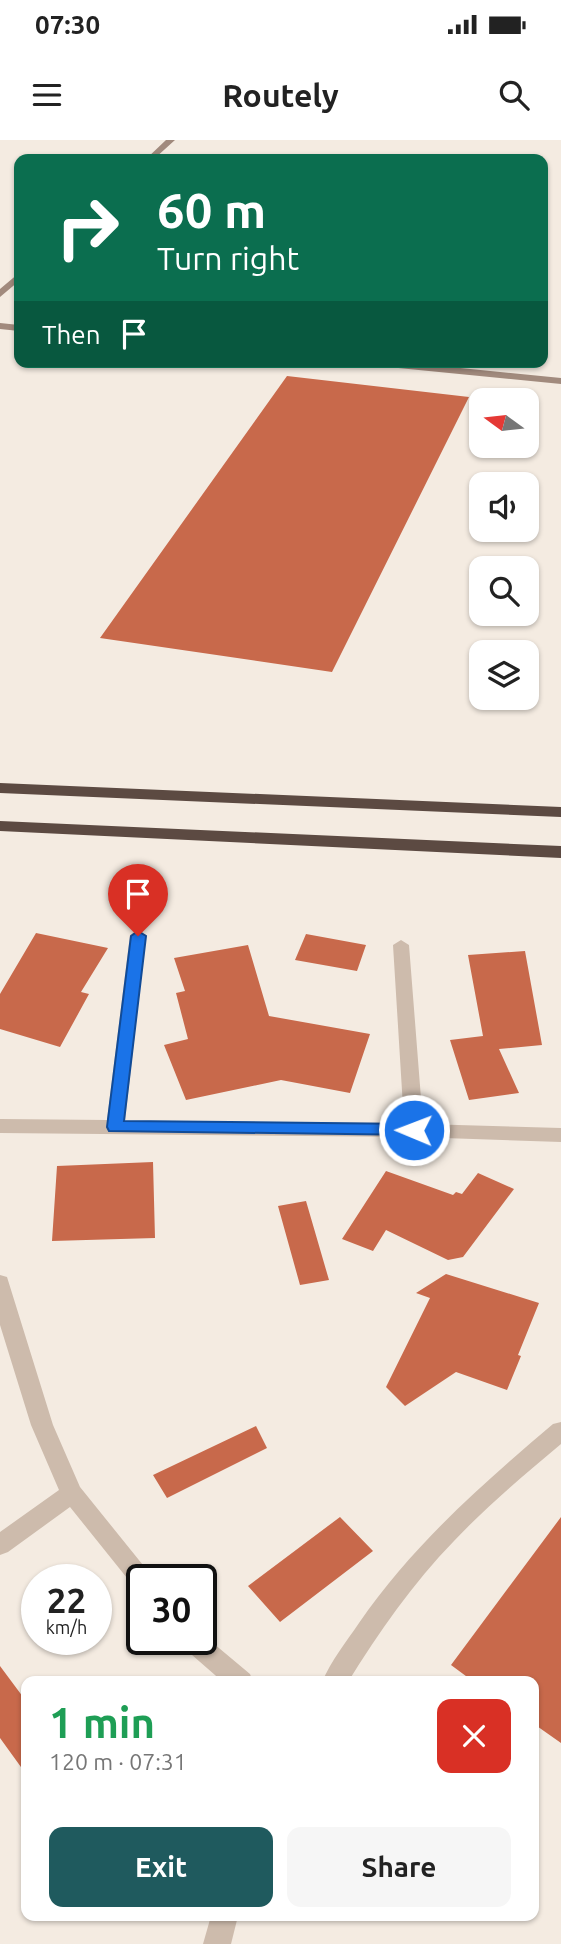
<!DOCTYPE html>
<html lang="en">
<head>
<meta charset="utf-8">
<style>
	:root { --surface:#fff; --page:#f6f6f6; --text:#222; --muted:#767676; --accent:#1f5a5e }
	body { margin:0; font-family:Ubuntu,sans-serif; background:var(--page); color:var(--text); height:100vh; display:flex; flex-direction:column; font-size:26px; white-space:nowrap }
	* { box-sizing:border-box; margin:0 }
	p { font-size:23px; color:var(--muted) }
	.icon { flex:none; width:38px; height:38px; fill:none; stroke:currentColor; stroke-width:2; stroke-linecap:round; stroke-linejoin:round }
	.map { position:relative; flex:1; overflow:hidden }
	.sheet { position:absolute; left:21px; top:1536px; width:518px; height:245px; display:flex; flex-direction:column; background:var(--surface); border-radius:14px; box-shadow:0 2px 5px #0004 }
	.sheet>* { flex:none }
	.guide { position:absolute; left:14px; top:14px; width:534px; height:214px; border-radius:14px; box-shadow:0 2px 5px #0004; background:#0b6e4f; color:#fff; overflow:hidden }
	.needle { width:46px; rotate:285deg }
	.controls { position:absolute; left:469px; top:248px; display:grid; gap:14px }
	.controls a { display:grid; place-items:center; width:70px; height:70px; border-radius:14px; background:var(--surface); box-shadow:0 2px 5px #0004; font-size:35px }
	.speed { position:absolute; left:21px; top:1424px; display:flex; gap:14px; font-size:35px; font-weight:700; text-align:center }
	.speed>* { display:grid; place-content:center; width:91px; height:91px; border-radius:50%; background:var(--surface); box-shadow:0 2px 5px #0004; line-height:1 }
	.speed small { font-size:18px; font-weight:400 }
	.speed .limit { border:4px solid #111; border-radius:10px; background:#fff; color:#111 }
	.pin { position:absolute; display:grid; place-items:center; width:60px; height:60px; color:#fff; margin:-72px -30px; border-radius:50% 50% 50% 0; rotate:-45deg; box-shadow:0 0 7px #0007 }
	.pin .icon { rotate:45deg }
	.me { position:absolute; width:77px; margin:-38px; rotate:271deg; stroke-linejoin:round; filter:drop-shadow(0 0 5px #0008) }
	.turn { display:flex; align-items:center; gap:24px; height:147px; padding:0 28px; font-size:32px }
	.turn .icon { width:91px; height:91px; stroke-width:2.5 }
	.turn b { display:block; font-size:49px; line-height:60px }
	.then { display:flex; align-items:center; height:66px; padding:0 28px; background:#0003; gap:14px; font-size:26px }
	.round { display:grid; place-items:center; flex:none; width:74px; height:74px; border-radius:14px; background:var(--page) }
	.overview { display:flex; align-items:center; justify-content:space-between; height:119px; padding:0 28px }
	h1 { font-size:42px; font-weight:700; line-height:52px; color:#1e9e55 }
	.primary-button { display:flex; gap:14px; margin-top:auto; padding:14px 28px }
	.primary-button a { flex:1; height:80px; border-radius:14px; background:var(--accent); color:#fff; font-size:28px; font-weight:700; line-height:80px; text-align:center }
	.primary-button a+a { background:var(--page); color:var(--text) }
	.status { display:flex; justify-content:space-between; align-items:center; height:49px; padding:0 35px; background:var(--surface); direction:ltr }
	.status svg { height:19px; fill:currentColor }
	header { display:flex; justify-content:space-between; align-items:center; height:91px; padding:0 28px; background:var(--surface); font-size:32px; font-weight:700 }
	.map>svg:first-child { display:block }
	.building { fill:#c8694b }
	.lines { fill:none; stroke-linecap:round; stroke-linejoin:round }
	.street { fill:#cdbbac; fill-rule:evenodd }
	.secondary { fill:#a18a7d; fill-rule:evenodd }
	.highway { fill:#5c4a42; fill-rule:evenodd }
	.route { fill:#1a73e8; stroke:#114b97; stroke-width:2 }
</style>
</head>
<body>
<div class="status"><b>07:30</b><svg viewBox="0 0 49 12"><path d="M0 12V9h3v3zM5 12V6h3v6zM10 12V3h3v9zM15 12V0h3v12zM26 1h20v11H26zM47 4h2v5h-2z"/></svg></div>
<header><svg class="icon" aria-label="menu" viewBox="0 0 24 24"><path d="M4 6h16M4 12h16M4 18h16"/></svg>Routely<svg class="icon" aria-label="search" viewBox="0 0 24 24"><circle cx="10" cy="10" r="6"/><path d="M15 15l6 6"/></svg></header>
<div class="map">
<svg width="561" height="1804" viewBox="0 0 561 1804">
	<rect width="100%" height="100%" fill="#f4ebe1"/>
	<!-- building -->
	<path class="building" d="M287,236L469,257L332,532L100,498Z
		M36,793L108,808L81,852L89,854L60,907L0,889V854Z
		M306,794L366,805L357,831L295,820Z
		M248,805L269,876L370,894L350,953L281,940L186,960L164,905L188,899L176,853L185,851L174,818Z
		M525,811L542,905L499,909L519,953L469,960L450,900L483,896L468,815Z
		M153,1022L155,1098L52,1101L57,1026Z
		M386,1031L453,1055L456,1052L462,1054L478,1033L514,1049L463,1117L448,1120L386,1090L373,1111L342,1099Z
		M306,1061L329,1140L300,1145L278,1066Z
		M446,1134L539,1163L518,1215L521,1216L507,1250L456,1232L405,1266L386,1247L430,1158L416,1153Z
		M256,1286L267,1308L167,1358L153,1335Z
		M340,1377L373,1411L280,1482L248,1446Z
		M561,1377V1603L534,1584V1542H474L451,1525Z
		M0,1526L26,1561V1634L0,1598Z"/>
	<g class="lines">
		<!-- street -->
		<path class="street" d="M138,790L146,795L125,981L404,983L393,805L401,800L409,805L423,984L561,988V1002L414,997L0,993V979L107,980L130,795Z
			M0,1135L7,1137L53,1285L80,1347L155,1440H142V1450L135,1448L70,1367L8,1412L0,1415V1392L59,1350L31,1285L0,1185Z
			M561,1282V1304C524,1335 487,1366 454,1401C413,1443 379,1492 348,1542H322C331,1521 346,1502 359,1483C413,1405 481,1345 553,1284Z
			M201,1493L250,1534L253,1542H223L184,1508L180,1500H201Z
			M211,1776H238L231,1804H203Z"/>
		<!-- secondary -->
		<path class="secondary" d="M166,0H175L154,19H146Z
			M19,133V141L0,157V149Z
			M0,183L19,185V191L0,189Z
			M363,222H401L561,238V244L368,225Z"/>
		<!-- highway -->
		<path class="highway" d="M0,643L561,667V677L0,653Z
			M0,681L561,706V718L0,691Z"/>
	</g>
	<!-- route -->
	<path class="route" d="M138,791L146,796L124,981L414,984L420,986L423,990L420,995L109,991L107,987L131,796Z"/>
</svg>
<div class="controls">
<a><svg class="needle" viewBox="-14 -14 28 28"><path d="M0-13l5 13h-10z" fill="#e53935"/><path d="M0 13l5-13h-10z" fill="#767676"/></svg></a>
<a><svg class="icon" aria-label="sound" viewBox="0 0 24 24"><path d="M4 9h4l5-4v14l-5-4H4zM17 9q2 3 0 6"/></svg></a>
<a><svg class="icon" aria-label="search" viewBox="0 0 24 24"><circle cx="10" cy="10" r="6"/><path d="M15 15l6 6"/></svg></a>
<a><svg class="icon" aria-label="layers" viewBox="0 0 24 24"><path d="M12 4l9 5-9 5-9-5zM3 14l9 5 9-5"/></svg></a>
</div>
<div class="speed"><div>22<small>km/h</small></div><div class="limit">30</div></div>
<div class="pin" style="left:138px;top:796px;background:#d93025"><svg class="icon" aria-label="arrive" viewBox="0 0 24 24"><path d="M6 21V4h12l-3 4 3 4H6"/></svg></div>
<svg class="me" style="left:414px;top:990px" viewBox="-20 -20 40 40"><circle r="17" fill="#1a73e8" stroke="#fff" stroke-width="3"/><path d="M0-11L8 9 0 5-8 9z" fill="#fff"/></svg>
<div class="guide">
<div class="turn"><svg class="icon" aria-label="right" viewBox="0 0 24 24"><path d="M7 20v-9h11M14 6l5 5-5 5"/></svg><div><b>60 m</b>Turn right</div></div>
<div class="then">Then<svg class="icon" aria-label="arrive" viewBox="0 0 24 24"><path d="M6 21V4h12l-3 4 3 4H6"/></svg></div>
</div>
<section class="sheet">
<div class="overview"><div><h1>1 min</h1><p>120 m · 07:31</p></div><a class="round" style="background:#d93025;color:#fff"><svg class="icon" aria-label="close" viewBox="0 0 24 24"><path d="M6 6l12 12M18 6L6 18"/></svg></a></div>
<div class="primary-button"><a>Exit</a><a>Share</a></div>
</section>
</div>
</body>
</html>
